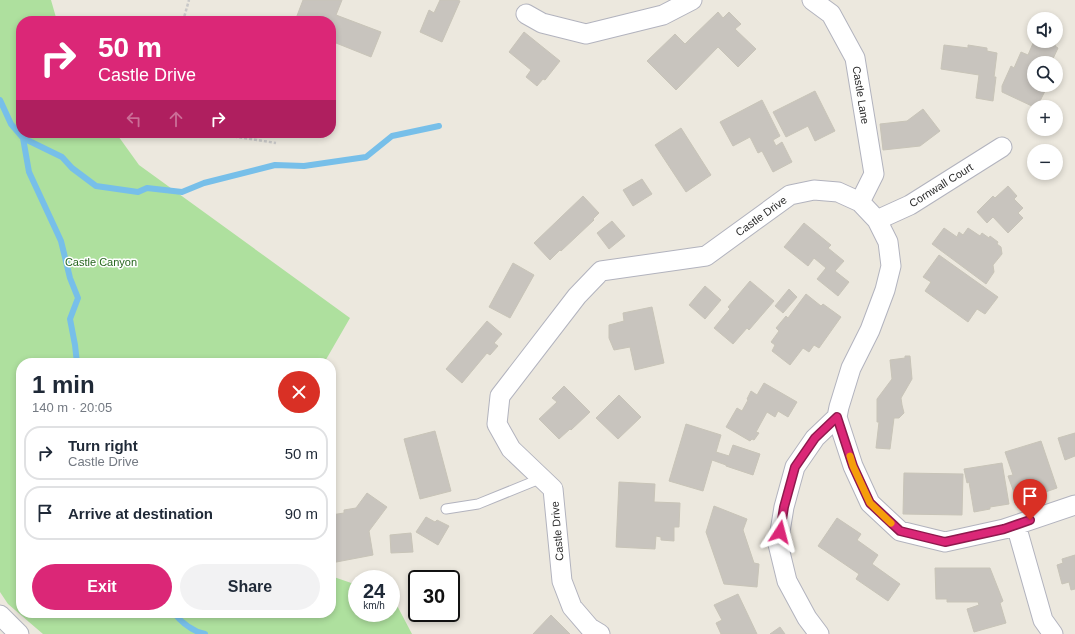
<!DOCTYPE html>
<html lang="en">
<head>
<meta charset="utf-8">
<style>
	:root { --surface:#fff; --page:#f2f2f3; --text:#1f2937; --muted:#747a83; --line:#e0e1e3; --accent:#db2777 }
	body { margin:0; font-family:Arial,sans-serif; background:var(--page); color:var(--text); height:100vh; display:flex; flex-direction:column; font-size:15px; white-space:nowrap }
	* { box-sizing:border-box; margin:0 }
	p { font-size:13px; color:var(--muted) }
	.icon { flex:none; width:22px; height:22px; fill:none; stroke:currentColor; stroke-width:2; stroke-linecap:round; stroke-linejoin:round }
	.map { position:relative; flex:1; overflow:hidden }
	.drawer { position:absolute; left:16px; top:358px; width:320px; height:260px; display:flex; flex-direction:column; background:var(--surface); border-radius:16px; box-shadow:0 2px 6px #0003 }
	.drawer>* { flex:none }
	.hud { position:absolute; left:16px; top:16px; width:320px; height:122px; border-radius:16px; box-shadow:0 2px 6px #0003; background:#db2777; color:#fff; overflow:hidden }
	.buttons { position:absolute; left:1027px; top:12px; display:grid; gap:8px }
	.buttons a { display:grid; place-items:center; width:36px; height:36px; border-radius:50%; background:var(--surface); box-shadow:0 2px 6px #0003; font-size:20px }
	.speed { position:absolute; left:348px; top:570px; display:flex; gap:8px; font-size:20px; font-weight:700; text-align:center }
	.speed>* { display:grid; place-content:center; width:52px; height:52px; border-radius:50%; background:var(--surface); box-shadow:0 2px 6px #0003; line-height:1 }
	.speed small { font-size:10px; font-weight:400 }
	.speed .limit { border:2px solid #111; border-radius:6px; background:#fff; color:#111 }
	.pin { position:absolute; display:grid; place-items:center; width:34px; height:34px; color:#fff; margin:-41px -17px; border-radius:50% 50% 50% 0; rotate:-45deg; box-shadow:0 0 4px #0007 }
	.pin .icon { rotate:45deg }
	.me { position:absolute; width:44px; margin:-22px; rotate:9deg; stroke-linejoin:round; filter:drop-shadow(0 0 3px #0008) }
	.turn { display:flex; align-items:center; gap:14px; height:84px; padding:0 16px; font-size:18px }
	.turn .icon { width:52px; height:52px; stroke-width:2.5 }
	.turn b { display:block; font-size:28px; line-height:34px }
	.lanes { display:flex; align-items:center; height:38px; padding:0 16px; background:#0003; justify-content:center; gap:20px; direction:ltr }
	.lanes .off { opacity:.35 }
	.round { display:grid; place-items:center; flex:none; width:42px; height:42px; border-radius:21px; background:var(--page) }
	.overview { display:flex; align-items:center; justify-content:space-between; height:68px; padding:0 16px }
	h1 { font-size:24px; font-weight:700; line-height:30px }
	.primary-button { display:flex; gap:8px; margin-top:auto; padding:8px 16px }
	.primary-button a { flex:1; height:46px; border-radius:24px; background:var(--accent); color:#fff; font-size:16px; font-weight:700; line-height:46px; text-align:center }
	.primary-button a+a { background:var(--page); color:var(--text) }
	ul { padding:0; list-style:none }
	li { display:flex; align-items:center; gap:12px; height:54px; margin:0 8px 6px; padding:0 8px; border:2px solid var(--line); border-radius:16px }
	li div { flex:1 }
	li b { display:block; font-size:15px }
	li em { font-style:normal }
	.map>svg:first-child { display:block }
	.green { fill:#aee09e }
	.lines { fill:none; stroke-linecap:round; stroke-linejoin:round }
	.stream { stroke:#77bfe9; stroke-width:6 }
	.building { fill:#c8c4be; stroke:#c8c4b8 }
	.lane-casing { stroke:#b2b3be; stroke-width:11 }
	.street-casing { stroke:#b2b3be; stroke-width:21 }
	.path { stroke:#c8c8c8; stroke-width:2.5; stroke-dasharray:3 2; stroke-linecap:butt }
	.lane { stroke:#fff; stroke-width:9 }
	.street { stroke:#fff; stroke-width:19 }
	.route-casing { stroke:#8e194d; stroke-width:10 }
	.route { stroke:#db2777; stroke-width:7 }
	.slow { stroke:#f59e0b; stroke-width:7 }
	.labels { text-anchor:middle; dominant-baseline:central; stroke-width:3; stroke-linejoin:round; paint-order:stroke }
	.street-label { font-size:11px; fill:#2b2b2b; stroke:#fff }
	.park-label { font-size:11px; fill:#26661e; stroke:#fff }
</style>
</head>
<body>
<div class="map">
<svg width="1075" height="634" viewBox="0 0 1075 634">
	<rect width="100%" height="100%" fill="#ece8de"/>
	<!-- green -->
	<path class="green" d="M0,0H51L57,21H21V133H116L139,165L350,318L324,363H21V613H331V576L357,585V613H391V596H392L412,634H43L8,604L0,592Z"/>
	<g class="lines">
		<!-- stream -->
		<path class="stream" d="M0,100L11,124L23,138L29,172L61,241L70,278L78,298L70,319L75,345L77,363
			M23,138L62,157L72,168L96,186L138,192L147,188L182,192L204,183L275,165L304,166L366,157L392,136L439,126
			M174,613C182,623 192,631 205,634"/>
	</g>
	<!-- building -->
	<path class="building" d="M303,0H342L336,15L381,32L371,57L331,41V21H295Z
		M440,0H458L460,1L442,42L420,32L429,10L434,13Z
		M718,12L723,18L729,12L741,24L735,29L756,49L738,67L718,47L676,90L647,61L675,34L685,44Z
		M524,32L560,61L545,80L543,79L537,86L526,77L531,70L509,52Z
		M1034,41H1051L1056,43L1055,46L1058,48L1051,63H1034V85H1048L1037,107H1034L1002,92V86L1011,66L1014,68L1021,52L1028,55Z
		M944,45L968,48V45L987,48V51L997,53L994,77H996L993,101L976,98L979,75L941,69Z
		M815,91L835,131L815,141L808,126L786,137L773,112Z
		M762,100L780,136L773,140L776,146L782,142L792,162L773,172L762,151L758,153L750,137L733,146L720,122Z
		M923,109L940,131L920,146L883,150L880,124L907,121Z
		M681,128L711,175L686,192L655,145Z
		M642,179L652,194L633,206L623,190Z
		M1008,186L1017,196L1014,199L1023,208L1018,213L1023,218L1008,233L993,217L987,223L977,212L993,196L995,198Z
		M583,196L599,213L593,219L594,220L561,251L560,250L550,260L534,243Z
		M612,221L625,236L609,249L597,233Z
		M804,223L831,245L828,248L844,261L835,271L849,282L838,296L817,279L826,268L814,258L808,266L784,247Z
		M944,228L957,237L959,232L963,235L968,228L980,236L982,233L989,238L990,236L998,242L997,244L1001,247L1002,254L993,265L994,272L986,284L932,244Z
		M939,255L998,297L985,314L977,309L968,322L925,291L931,282L923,277Z
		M513,263L534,275L510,318L489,307Z
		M750,281L774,301L749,330L747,328L733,344L714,328L730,309L728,307Z
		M705,286L721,300L705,319L689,305Z
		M789,289L797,297L783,313L775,306Z
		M806,294L821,306L823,304L841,317L819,348L814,345L809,352L803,348L790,365L772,351L775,345L771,342L779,331L776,328L786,316L788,318Z
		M652,307L664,363L635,370L630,347L614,350L609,338V325L624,321L623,313Z
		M487,321L502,334L494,343L498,346L490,355L487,353L462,383L446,369Z
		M905,356H910L912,379L901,398L902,405L904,413L899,418H894L890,449L876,448L879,422H877V399L892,379L890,360L905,358Z
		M764,383L797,402L788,417L778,411L775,417L767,412L756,432L759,433L754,440L752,439L750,441L726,427L737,408L742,411L748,400L747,399L751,391L757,395Z
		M564,386L590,412L571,430L570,429L559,439L539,419L557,402L552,398Z
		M619,395L641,417L618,439L596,418Z
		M686,424L721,435L716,452L729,456L733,445L760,454L753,475L726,466V465L712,460L703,491L669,481Z
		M435,431L451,491L420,499L404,439Z
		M1075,433V456L1065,460L1058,438Z
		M1041,441L1057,488L1037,495L1035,492L1016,498L1008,476L1013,475L1005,452Z
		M1002,463L1009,504L990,507V509L974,512L969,482L967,483L964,469Z
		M904,473L963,474L962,515L903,514Z
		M619,482L655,484L654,502L680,503L679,527H674V541L661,540V537L656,536L655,549L616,547Z
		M367,493L387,507L369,531L373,555L331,563V515L344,513V510L356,508Z
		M714,506L747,519L743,530L754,563L759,564L757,587L724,584L706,532Z
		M426,517L435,522L437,520L449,526L438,545L416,532Z
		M837,518L861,534L857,540L878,555L872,564L900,584L888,601L856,579L859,574L818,546Z
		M411,533L413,552L391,553L390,535Z
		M1075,555V589L1071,590L1069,582L1062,584L1057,565L1063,563L1062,559Z
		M935,568H990L1003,601L1000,603L1006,623L974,632L967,609L979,605L978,602H947V599H936Z
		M738,594L757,634H721L716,623L722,620L714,605Z
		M551,615L570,634H533Z
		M780,627L785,634H770Z"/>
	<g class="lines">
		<defs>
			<path id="lane" d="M446,509L478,504L542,478"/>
			<path id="street" d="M812,0L831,14L855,58L874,174L860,202
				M526,14L542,23L586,34L663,15L692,0
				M877,220L910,205L1002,147
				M1016,525L1043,620L1053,634
				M0,615L19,634
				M600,634L590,628L572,607L562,581L553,489L511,449L497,424L500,396L577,296L601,271L706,256L790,195L814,190L838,192L860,202L877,220L888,242L891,266L885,290L870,330L851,368L839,407L837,417L853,466L870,503L900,531L945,542L1004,529L1075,505
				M819,634L807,618L787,581L778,544L784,507L795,467L815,438L837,417"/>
		</defs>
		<!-- lane casing -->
		<use href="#lane" class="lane-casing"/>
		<!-- street casing -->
		<use href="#street" class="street-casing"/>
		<!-- path -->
		<path class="path" d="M183,21L189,0
			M225,133L231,136L276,143"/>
		<!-- lane -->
		<use href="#lane" class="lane"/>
		<!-- street -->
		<use href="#street" class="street"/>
	</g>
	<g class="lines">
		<defs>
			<path id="route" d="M780,532L784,507L795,467L815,438L837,417L853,466L870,503L900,531L945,542L1004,529L1030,520"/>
		</defs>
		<!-- route casing -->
		<use href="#route" class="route-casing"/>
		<!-- route -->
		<use href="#route" class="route"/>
		<!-- slow -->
		<path class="slow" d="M850,456L853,466L870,503L891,523"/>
	</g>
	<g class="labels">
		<!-- street labels -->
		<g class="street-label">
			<text transform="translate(861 95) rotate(81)">Castle Lane</text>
			<text transform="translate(941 185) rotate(-32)">Cornwall Court</text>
			<text transform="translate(761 216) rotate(-36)">Castle Drive</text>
			<text transform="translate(557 531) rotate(-95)">Castle Drive</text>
		</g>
		<!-- park labels -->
		<g class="park-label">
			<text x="101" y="262">Castle Canyon</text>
		</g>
	</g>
</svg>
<div class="buttons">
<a><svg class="icon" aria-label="sound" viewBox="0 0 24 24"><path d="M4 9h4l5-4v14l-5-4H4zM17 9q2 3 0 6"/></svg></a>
<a><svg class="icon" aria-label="search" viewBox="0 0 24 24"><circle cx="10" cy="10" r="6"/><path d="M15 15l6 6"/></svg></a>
<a>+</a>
<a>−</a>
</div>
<div class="speed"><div>24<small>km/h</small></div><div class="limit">30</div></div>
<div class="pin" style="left:1030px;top:520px;background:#d93025"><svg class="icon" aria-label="arrive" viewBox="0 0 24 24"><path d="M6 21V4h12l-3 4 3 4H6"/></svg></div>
<svg class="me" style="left:780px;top:532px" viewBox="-20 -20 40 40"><path d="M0-17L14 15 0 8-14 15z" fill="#db2777" stroke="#fff" stroke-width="4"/></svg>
<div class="hud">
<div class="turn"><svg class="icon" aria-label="right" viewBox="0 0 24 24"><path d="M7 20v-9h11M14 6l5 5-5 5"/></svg><div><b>50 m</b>Castle Drive</div></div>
<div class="lanes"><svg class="icon off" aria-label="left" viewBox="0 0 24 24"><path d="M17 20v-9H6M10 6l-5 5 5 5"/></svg><svg class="icon off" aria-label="ahead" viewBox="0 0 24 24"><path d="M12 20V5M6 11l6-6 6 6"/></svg><svg class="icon" aria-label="right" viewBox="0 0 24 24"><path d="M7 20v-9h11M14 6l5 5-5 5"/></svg></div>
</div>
<section class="drawer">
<div class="overview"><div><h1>1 min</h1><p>140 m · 20:05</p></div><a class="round" style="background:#d93025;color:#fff"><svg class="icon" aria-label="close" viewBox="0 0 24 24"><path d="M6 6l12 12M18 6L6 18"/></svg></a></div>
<ul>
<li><svg class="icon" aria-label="right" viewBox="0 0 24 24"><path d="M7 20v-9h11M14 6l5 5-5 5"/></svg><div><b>Turn right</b><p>Castle Drive</p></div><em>50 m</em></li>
<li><svg class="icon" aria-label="arrive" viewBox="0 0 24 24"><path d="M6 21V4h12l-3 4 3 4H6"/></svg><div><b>Arrive at destination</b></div><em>90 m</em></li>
</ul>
<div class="primary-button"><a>Exit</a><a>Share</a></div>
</section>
</div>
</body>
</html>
